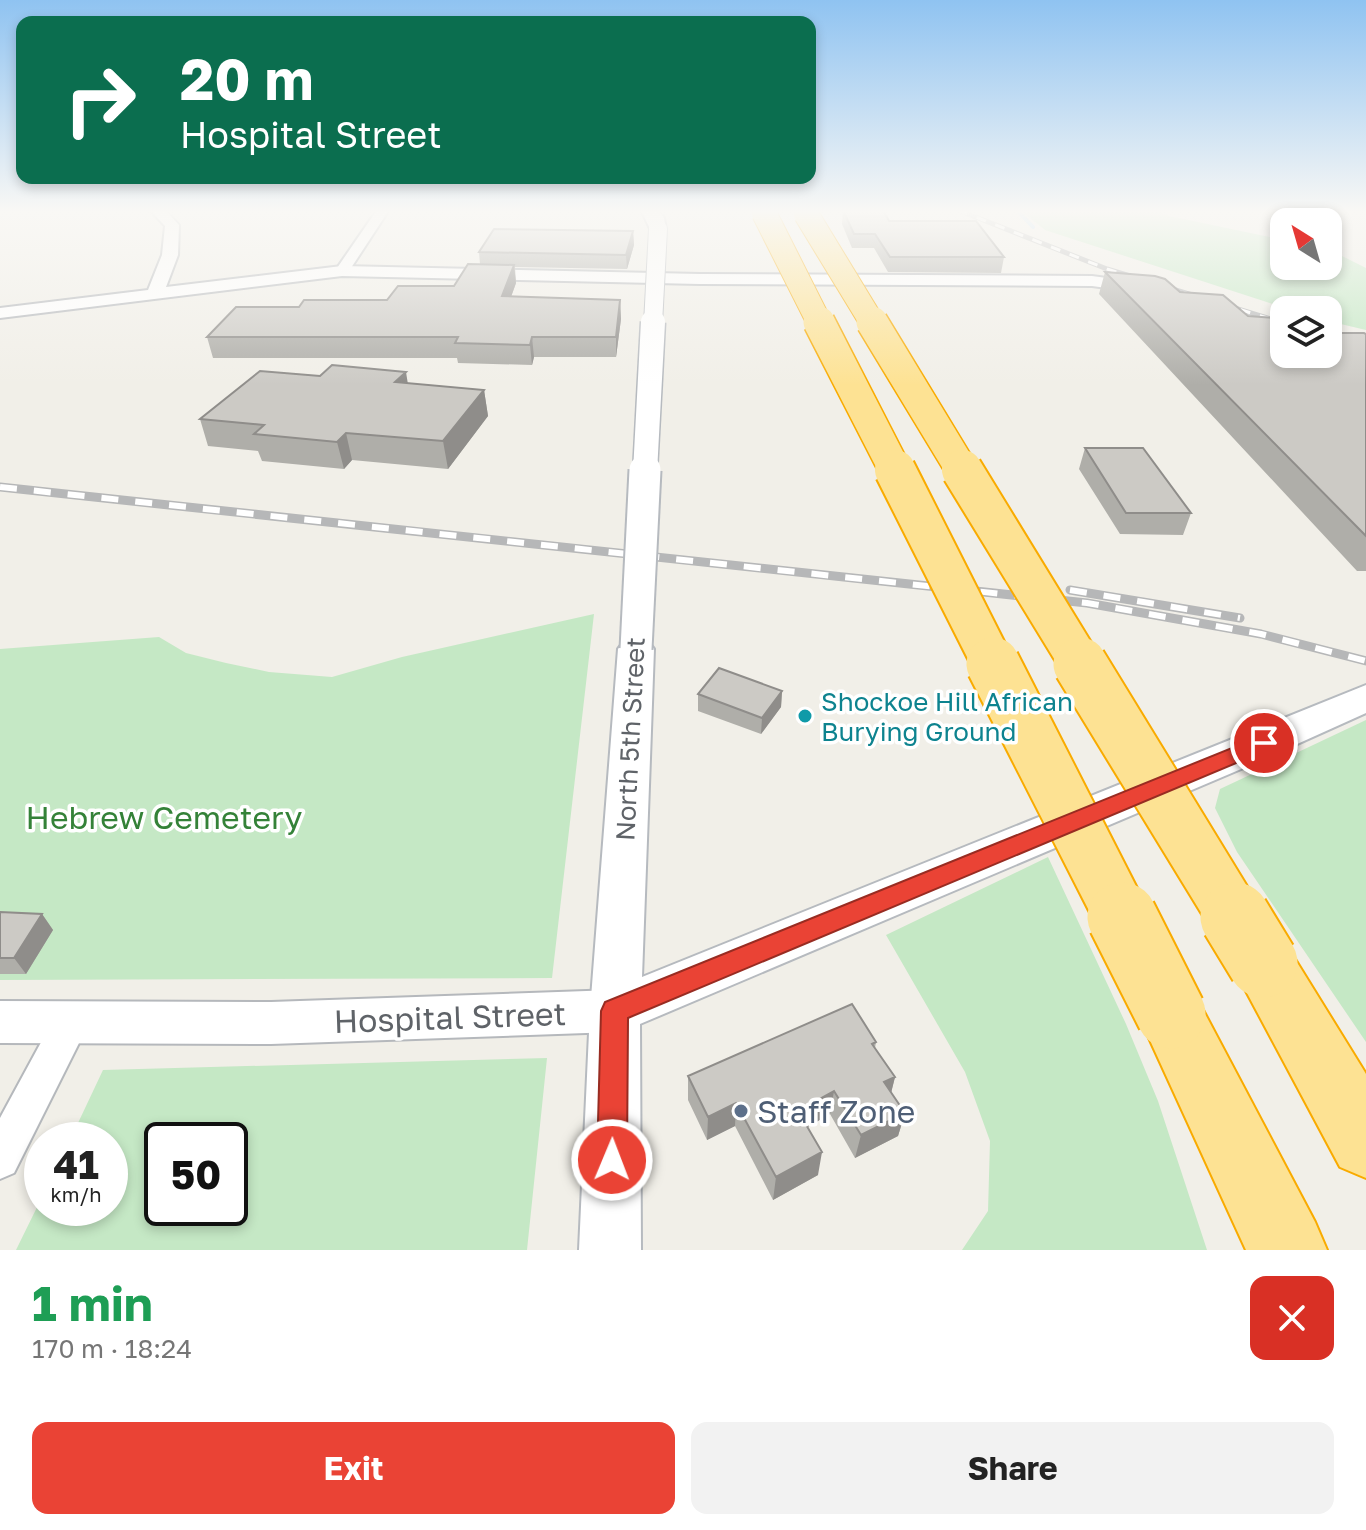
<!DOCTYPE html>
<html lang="en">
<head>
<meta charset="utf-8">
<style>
	:root { --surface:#fff; --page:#f2f2f2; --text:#222; --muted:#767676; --accent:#ea4335 }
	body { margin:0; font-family:"Golos Text",sans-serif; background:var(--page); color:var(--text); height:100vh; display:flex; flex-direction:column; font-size:30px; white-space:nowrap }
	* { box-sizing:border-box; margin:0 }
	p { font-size:26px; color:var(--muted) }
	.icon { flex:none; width:44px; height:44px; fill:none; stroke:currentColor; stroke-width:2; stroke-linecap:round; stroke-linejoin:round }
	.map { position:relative; height:1250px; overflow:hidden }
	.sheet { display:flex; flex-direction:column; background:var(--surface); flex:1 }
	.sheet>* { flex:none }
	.banner { position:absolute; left:16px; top:16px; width:800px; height:168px; border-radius:16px; box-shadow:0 4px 12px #0003; background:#0b6e4f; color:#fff; overflow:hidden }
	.needle { width:52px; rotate:323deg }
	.controls { position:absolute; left:1270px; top:208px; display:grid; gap:16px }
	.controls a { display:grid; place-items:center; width:72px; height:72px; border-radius:16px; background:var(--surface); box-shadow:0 4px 12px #0003; font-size:40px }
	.speed { position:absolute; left:24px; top:1122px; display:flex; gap:16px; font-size:40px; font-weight:700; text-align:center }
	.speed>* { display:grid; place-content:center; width:104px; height:104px; border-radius:50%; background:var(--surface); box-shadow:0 4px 12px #0003; line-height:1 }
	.speed small { font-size:20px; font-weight:400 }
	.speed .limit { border:4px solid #111; border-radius:12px; background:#fff; color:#111 }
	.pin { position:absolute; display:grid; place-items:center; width:68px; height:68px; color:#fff; margin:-34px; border:4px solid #fff; border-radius:50%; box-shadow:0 2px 8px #0007 }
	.me { position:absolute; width:88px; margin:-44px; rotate:1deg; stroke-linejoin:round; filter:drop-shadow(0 0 6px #0008) }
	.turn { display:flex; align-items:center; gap:28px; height:168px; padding:0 32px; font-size:36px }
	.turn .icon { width:104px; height:104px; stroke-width:2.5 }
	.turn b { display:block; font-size:56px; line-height:68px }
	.round { display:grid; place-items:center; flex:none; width:84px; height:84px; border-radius:16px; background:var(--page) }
	.head { display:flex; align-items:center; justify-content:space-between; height:136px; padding:0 32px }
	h1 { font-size:48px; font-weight:700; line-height:60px; color:#1e9e55 }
	.action { display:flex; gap:16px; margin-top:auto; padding:16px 32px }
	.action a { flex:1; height:92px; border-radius:16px; background:var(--accent); color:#fff; font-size:32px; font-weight:700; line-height:92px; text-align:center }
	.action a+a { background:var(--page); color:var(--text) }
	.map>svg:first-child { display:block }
	.green { fill:#c5e8c5; fill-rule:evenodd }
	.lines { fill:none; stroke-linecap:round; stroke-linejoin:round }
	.stream { stroke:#aadaff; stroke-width:4 }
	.minor-casing { stroke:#b5b8bc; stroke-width:4 }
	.tertiary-casing { stroke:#b5b8bc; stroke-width:4 }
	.secondary-casing { stroke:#b6babf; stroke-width:4 }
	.motorway-casing { stroke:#f9ab00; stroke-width:4 }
	.minor { fill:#fff; fill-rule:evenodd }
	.tertiary { fill:#fff; fill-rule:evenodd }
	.secondary { fill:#fff; fill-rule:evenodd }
	.motorway { fill:#fde293; fill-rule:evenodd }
	.rail-far2-casing { stroke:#b6b7b8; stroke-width:5 }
	.rail-far1-casing { stroke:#b6b7b8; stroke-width:6 }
	.rail-casing { stroke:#b6b7b8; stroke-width:9 }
	.rail-far2 { stroke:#fff; stroke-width:3; stroke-dasharray:10; stroke-linecap:butt }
	.rail-far1 { stroke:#fff; stroke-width:4; stroke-dasharray:13; stroke-linecap:butt }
	.rail { stroke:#fff; stroke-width:6; stroke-dasharray:17; stroke-linecap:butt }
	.secondary-bridge-far2-casing { stroke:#b6babf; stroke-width:20; stroke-linecap:butt }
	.secondary-bridge-far1-casing { stroke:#b6babf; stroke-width:27; stroke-linecap:butt }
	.secondary-bridge-casing { stroke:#b6babf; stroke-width:35; stroke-linecap:butt }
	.motorway-bridge-far4-casing { stroke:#f9ab00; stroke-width:26; stroke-linecap:butt }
	.motorway-bridge-far3-casing { stroke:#f9ab00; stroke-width:34; stroke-linecap:butt }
	.motorway-bridge-far2-casing { stroke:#f9ab00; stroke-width:44; stroke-linecap:butt }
	.motorway-bridge-far1-casing { stroke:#f9ab00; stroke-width:57; stroke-linecap:butt }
	.motorway-bridge-casing { stroke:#f9ab00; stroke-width:73; stroke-linecap:butt }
	.secondary-bridge-far2 { stroke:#fff; stroke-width:18 }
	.secondary-bridge-far1 { stroke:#fff; stroke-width:24 }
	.secondary-bridge { stroke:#fff; stroke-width:31 }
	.motorway-bridge-far4 { stroke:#fde293; stroke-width:24 }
	.motorway-bridge-far3 { stroke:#fde293; stroke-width:31 }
	.motorway-bridge-far2 { stroke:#fde293; stroke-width:40 }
	.motorway-bridge-far1 { stroke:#fde293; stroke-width:53 }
	.motorway-bridge { stroke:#fde293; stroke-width:69 }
	.wall { fill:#afaea9 }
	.shaded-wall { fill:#8f8d8a }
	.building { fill:#cccac5; stroke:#8f8d8a; stroke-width:2 }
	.route { fill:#ea4335; stroke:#982c22; stroke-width:2 }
	.culture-dot { fill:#0f9aa8; stroke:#fff; stroke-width:3 }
	.service-dot { fill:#5c6f8a; stroke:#fff; stroke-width:3 }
	.labels { text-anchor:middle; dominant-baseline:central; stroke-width:7; stroke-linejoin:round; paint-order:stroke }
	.culture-label { font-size:26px; fill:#0d838f; stroke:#fff; text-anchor:start }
	.street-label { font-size:26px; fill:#5f6368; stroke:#fff }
	.near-park-label { font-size:32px; fill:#348238; stroke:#fff }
	.near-street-label { font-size:32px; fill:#5f6368; stroke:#fff }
	.near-service-label { font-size:32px; fill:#4e5e75; stroke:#fff; text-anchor:start }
</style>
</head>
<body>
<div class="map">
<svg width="1366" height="1250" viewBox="0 0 1366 1250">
	<rect width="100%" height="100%" fill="#f1efe8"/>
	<!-- green -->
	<path class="green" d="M1020,210H1157L1169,216L1284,240V266H1328V249L1366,268V330L1328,321V310H1291L1045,230Z
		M594,614L552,978L0,980V649L159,637L186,653L226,663L269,672L332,677L402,657Z
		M1366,720V1042L1237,852L1215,808L1220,789Z
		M1048,857L1126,1024L1158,1101L1207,1250H962L988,1211L990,1141L965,1072L886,935Z
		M547,1058L527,1250H16L42,1197V1208H110V1140H70L103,1070ZM230,1140V1208H162V1140Z"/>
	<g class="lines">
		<!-- stream -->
		<path class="stream" d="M1017,210L1033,227"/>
		<defs>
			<path id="minor" d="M377,210H389L347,274H337L335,271Z
				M71,1006L84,1011L89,1023L14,1173L0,1179V1118L58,1011Z"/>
			<path id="tertiary" d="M150,210H165L179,225L178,255L166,287L342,266L700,274L1092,276L1144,283L1153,288L1144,293L1092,286L700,284L342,276L0,318V308L148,290L162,255L165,226Z
				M615,990L631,996L637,1011L631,1026L615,1032L271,1044L0,1043V1001L271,1002Z"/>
			<path id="secondary" d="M641,210H658L664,218L666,229L664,233H652Z
				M636,638L648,641L654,649L642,977L1366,685V713L1253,764L640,1024L641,1250H579L590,1011L618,649L624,641Z"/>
			<path id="motorway" d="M1263,935L1285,943L1366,1074V1178L1340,1167L1231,963L1241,943Z
				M1171,984L1194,993L1315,1222L1327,1250H1246L1138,1014L1148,993Z"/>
		</defs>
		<!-- minor casing -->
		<use href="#minor" class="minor-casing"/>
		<!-- tertiary casing -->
		<use href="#tertiary" class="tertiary-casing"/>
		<!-- secondary casing -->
		<use href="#secondary" class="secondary-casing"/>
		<!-- motorway casing -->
		<use href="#motorway" class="motorway-casing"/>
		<!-- minor -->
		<use href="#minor" class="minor"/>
		<!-- tertiary -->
		<use href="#tertiary" class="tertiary"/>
		<!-- secondary -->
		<use href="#secondary" class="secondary"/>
		<!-- motorway -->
		<use href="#motorway" class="motorway"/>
		<defs>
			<path id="rail-far2" d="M958,210L1107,269L1284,323"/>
			<path id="rail-far1" d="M1281,322L1284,323"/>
			<path id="rail" d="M0,487L1087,603L1261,634L1366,661
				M1070,590L1240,618"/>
		</defs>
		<!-- rail-far2 casing -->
		<use href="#rail-far2" class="rail-far2-casing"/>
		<!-- rail-far1 casing -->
		<use href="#rail-far1" class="rail-far1-casing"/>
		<!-- rail casing -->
		<use href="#rail" class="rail-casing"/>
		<!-- rail-far2 -->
		<use href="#rail-far2" class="rail-far2"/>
		<!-- rail-far1 -->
		<use href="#rail-far1" class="rail-far1"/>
		<!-- rail -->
		<use href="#rail" class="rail"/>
		<defs>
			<path id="secondary-bridge-far2" d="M653,324L658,229"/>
			<path id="secondary-bridge-far1" d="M645,472L653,322"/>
			<path id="secondary-bridge" d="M636,649L645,470"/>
			<path id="motorway-bridge-far4" d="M764,213L820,324
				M806,214L873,324"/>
			<path id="motorway-bridge-far3" d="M819,322L896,472
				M872,322L963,472"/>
			<path id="motorway-bridge-far2" d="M895,470L994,666
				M962,470L1082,666"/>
			<path id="motorway-bridge-far1" d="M993,664L1123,919
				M1080,664L1236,919"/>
			<path id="motorway-bridge" d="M1122,917L1171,1014
				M1235,917L1263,963"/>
		</defs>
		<!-- secondary-bridge-far2 casing -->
		<use href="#secondary-bridge-far2" class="secondary-bridge-far2-casing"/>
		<!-- secondary-bridge-far1 casing -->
		<use href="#secondary-bridge-far1" class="secondary-bridge-far1-casing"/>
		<!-- secondary-bridge casing -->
		<use href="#secondary-bridge" class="secondary-bridge-casing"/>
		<!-- motorway-bridge-far4 casing -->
		<use href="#motorway-bridge-far4" class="motorway-bridge-far4-casing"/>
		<!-- motorway-bridge-far3 casing -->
		<use href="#motorway-bridge-far3" class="motorway-bridge-far3-casing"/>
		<!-- motorway-bridge-far2 casing -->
		<use href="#motorway-bridge-far2" class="motorway-bridge-far2-casing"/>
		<!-- motorway-bridge-far1 casing -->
		<use href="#motorway-bridge-far1" class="motorway-bridge-far1-casing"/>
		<!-- motorway-bridge casing -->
		<use href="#motorway-bridge" class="motorway-bridge-casing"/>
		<!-- secondary-bridge-far2 -->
		<use href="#secondary-bridge-far2" class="secondary-bridge-far2"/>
		<!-- secondary-bridge-far1 -->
		<use href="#secondary-bridge-far1" class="secondary-bridge-far1"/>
		<!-- secondary-bridge -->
		<use href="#secondary-bridge" class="secondary-bridge"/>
		<!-- motorway-bridge-far4 -->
		<use href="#motorway-bridge-far4" class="motorway-bridge-far4"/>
		<!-- motorway-bridge-far3 -->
		<use href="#motorway-bridge-far3" class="motorway-bridge-far3"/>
		<!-- motorway-bridge-far2 -->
		<use href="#motorway-bridge-far2" class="motorway-bridge-far2"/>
		<!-- motorway-bridge-far1 -->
		<use href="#motorway-bridge-far1" class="motorway-bridge-far1"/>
		<!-- motorway-bridge -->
		<use href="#motorway-bridge" class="motorway-bridge"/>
	</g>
	<!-- wall -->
	<path class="wall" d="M843,210L889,221L1004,257L1001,273L888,272L874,248H852L842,224Z
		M633,231L634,245L627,269L515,267L516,283L511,297L620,300L621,319L616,357H534L532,365L458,363L457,358H213L207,337L299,307L387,300L454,286L480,264L479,252Z
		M1105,272L1180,292L1284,354L1366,334V571H1357L1099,294Z
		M408,384L484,390L488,416L448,469L352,460L344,469L262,461L258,451L208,446L200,419Z
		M1085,448L1191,513L1183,535L1120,534L1079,469Z
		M782,691L781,707L761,734L698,711V694Z
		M0,912L42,914L53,930L26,974H0Z
		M876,1042L875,1048L895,1077L891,1093L905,1113L898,1136L855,1158L830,1114L807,1127L818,1175L773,1200L735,1126L707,1140L688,1100V1076Z"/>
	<!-- shaded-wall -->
	<path class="shaded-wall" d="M633,231L634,245L627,269L626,255Z
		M514,265L516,283L504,316L502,296Z
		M620,300L621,319L616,357V337Z
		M532,337L534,357L532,365L530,345Z
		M406,372L410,397L395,382Z
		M484,390L488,416L448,469L443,441Z
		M346,433L352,460L344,469L337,442Z
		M782,691L781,707L761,734L762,718Z
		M42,914L53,930L26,974L14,958Z
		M895,1077L889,1101L884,1082Z
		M834,1091L830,1114L794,1135L798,1111Z
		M736,1103L735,1126L707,1140L708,1117Z
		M905,1113L898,1136L855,1158L861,1135Z
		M822,1152L818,1175L773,1200L776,1177Z"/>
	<!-- building -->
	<path class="building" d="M843,210H883L889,221H976L1004,257H890L875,234H854Z
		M494,229L633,231L626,255L479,252Z
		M468,264L514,265L502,296L620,300L616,337H532L530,345L455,343L458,337H207L236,307H299L304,300H387L398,286H454Z
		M1105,272L1155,276L1165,279L1180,292L1223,295L1248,316L1275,318L1284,322V354H1328V333H1364L1366,334V536Z
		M332,365L406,372L395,382L484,390L443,441L346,433L337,442L254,434L264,425L200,419L260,371L320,376Z
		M1085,448H1143L1191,513H1126Z
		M719,668L782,691L762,718L698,694Z
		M0,912L42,914L14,958H0Z
		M852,1004L876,1042L872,1044L895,1077L884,1082L905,1113L861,1135L834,1091L798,1111L822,1152L776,1177L736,1103L708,1117L688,1076Z"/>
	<!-- sky -->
	<linearGradient id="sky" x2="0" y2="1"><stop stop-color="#8fc3f1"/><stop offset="0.55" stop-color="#f9f8f5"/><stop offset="1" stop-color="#f9f8f5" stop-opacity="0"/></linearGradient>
	<rect width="1366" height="385" fill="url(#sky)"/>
	<!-- route -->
	<path class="route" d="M1264,735L1272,738L1275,743L1272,748L628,1018L627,1160L623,1171L612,1175L601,1171L597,1160L601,1011L605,1002Z"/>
	<!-- markers -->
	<circle class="culture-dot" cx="805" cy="716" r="8"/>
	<circle class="service-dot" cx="741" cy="1111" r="8"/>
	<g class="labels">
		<!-- culture labels -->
		<g class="culture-label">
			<text x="821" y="701">Shockoe Hill African<tspan x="821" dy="30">Burying Ground</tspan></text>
		</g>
		<!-- street labels -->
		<g class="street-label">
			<text transform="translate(630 739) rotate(-87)">North 5th Street</text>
		</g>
		<!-- near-park labels -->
		<g class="near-park-label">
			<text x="164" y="817">Hebrew Cemetery</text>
		</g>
		<!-- near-street labels -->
		<g class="near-street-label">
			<text transform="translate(450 1017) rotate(-2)">Hospital Street</text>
		</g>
		<!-- near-service labels -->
		<g class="near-service-label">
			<text x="757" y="1111">Staff Zone</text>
		</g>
	</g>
</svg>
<div class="controls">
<a><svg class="needle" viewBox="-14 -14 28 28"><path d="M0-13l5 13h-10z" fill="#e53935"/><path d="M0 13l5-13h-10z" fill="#767676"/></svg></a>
<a><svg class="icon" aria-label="layers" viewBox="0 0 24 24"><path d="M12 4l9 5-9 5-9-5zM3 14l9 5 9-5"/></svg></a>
</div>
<div class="speed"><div>41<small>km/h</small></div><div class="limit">50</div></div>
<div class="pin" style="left:1264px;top:743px;background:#d93025"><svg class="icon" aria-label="arrive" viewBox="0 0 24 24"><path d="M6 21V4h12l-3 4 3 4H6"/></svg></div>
<svg class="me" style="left:612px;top:1160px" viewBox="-20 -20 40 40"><circle r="17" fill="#ea4335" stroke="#fff" stroke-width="3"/><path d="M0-11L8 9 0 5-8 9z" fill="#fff"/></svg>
<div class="banner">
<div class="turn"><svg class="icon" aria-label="right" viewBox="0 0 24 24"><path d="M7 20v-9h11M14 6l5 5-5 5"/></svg><div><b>20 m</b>Hospital Street</div></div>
</div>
</div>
<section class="sheet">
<div class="head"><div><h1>1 min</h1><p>170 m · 18:24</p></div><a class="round" style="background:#d93025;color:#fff"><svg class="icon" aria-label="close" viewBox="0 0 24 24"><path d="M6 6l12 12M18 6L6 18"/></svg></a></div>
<div class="action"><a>Exit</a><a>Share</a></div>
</section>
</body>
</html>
